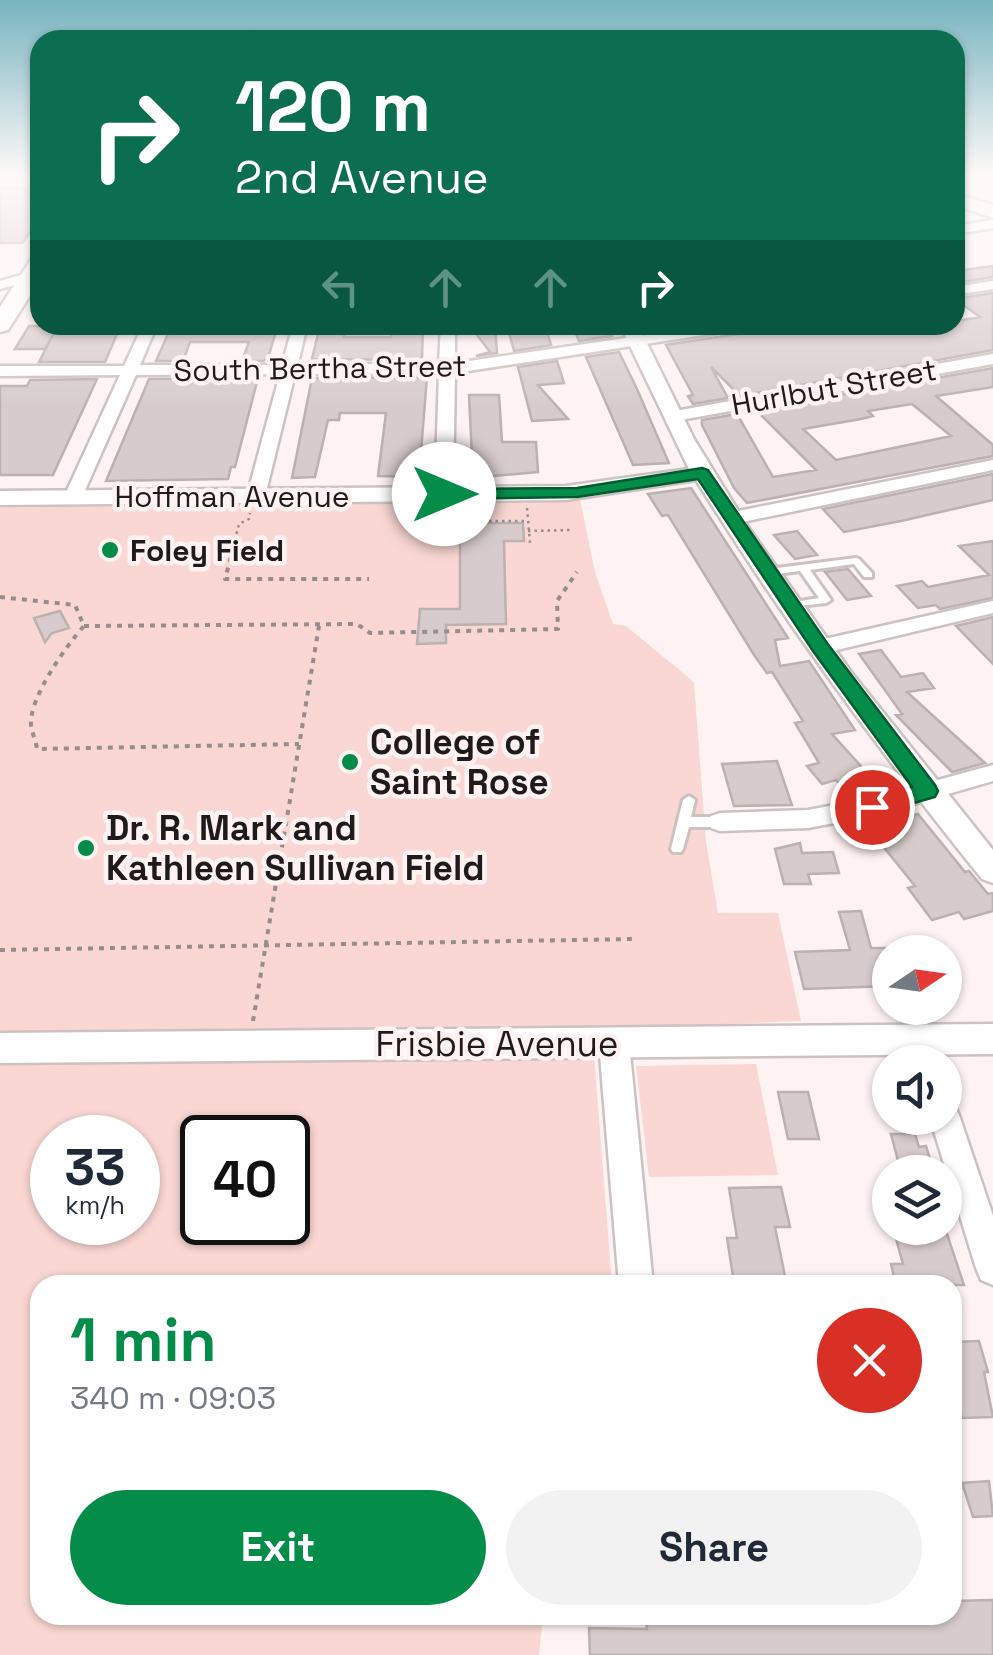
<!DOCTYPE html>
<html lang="en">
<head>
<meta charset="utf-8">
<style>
	:root { --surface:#fff; --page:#f2f2f3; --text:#1f2937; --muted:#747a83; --accent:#048c49 }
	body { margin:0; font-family:"Space Grotesk",sans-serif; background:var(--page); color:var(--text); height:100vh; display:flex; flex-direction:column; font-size:38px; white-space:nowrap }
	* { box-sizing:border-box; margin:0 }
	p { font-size:32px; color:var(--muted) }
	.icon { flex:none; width:55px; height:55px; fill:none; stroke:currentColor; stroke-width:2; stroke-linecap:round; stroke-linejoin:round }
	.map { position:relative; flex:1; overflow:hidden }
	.panel { position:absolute; left:30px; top:1275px; width:932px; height:350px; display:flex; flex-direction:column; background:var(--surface); border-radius:30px; box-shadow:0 2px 8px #0004 }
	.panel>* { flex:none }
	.guide { position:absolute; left:30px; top:30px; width:935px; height:305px; border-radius:30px; box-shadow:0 2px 8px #0004; background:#0b6e4f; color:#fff; overflow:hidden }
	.needle { width:65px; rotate:77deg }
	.buttons { position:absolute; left:872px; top:935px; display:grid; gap:20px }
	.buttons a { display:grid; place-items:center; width:90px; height:90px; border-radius:50%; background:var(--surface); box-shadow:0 2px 8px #0004; font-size:50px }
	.speed { position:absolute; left:30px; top:1115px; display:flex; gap:20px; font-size:50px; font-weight:700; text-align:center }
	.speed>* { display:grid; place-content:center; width:130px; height:130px; border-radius:50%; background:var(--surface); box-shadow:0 2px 8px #0004; line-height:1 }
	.speed small { font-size:25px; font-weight:400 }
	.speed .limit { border:5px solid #111; border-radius:15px; background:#fff; color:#111 }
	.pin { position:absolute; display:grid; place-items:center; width:85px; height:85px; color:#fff; margin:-42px; border:5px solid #fff; border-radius:50%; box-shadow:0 2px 10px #0007 }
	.me { position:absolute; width:110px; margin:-55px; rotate:90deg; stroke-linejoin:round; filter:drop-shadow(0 0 8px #0008) }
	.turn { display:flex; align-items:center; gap:35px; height:210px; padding:0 40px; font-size:45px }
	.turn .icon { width:130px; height:130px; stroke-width:2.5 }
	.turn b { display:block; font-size:70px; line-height:85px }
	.lanes { display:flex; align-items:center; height:95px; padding:0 40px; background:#0003; justify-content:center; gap:50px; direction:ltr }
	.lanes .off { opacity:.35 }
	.round { display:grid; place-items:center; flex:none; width:105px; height:105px; border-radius:52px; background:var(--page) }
	.headline { display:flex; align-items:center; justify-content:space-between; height:170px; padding:0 40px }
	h1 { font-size:60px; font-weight:700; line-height:75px; color:var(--accent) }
	.action { display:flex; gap:20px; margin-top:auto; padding:20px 40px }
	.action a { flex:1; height:115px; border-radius:60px; background:var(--accent); color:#fff; font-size:40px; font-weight:700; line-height:115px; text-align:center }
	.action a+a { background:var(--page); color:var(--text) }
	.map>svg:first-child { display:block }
	.green { fill:#fad7d2; fill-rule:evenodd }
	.building { fill:#d7cccb; stroke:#bbb1b0; stroke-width:2.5; fill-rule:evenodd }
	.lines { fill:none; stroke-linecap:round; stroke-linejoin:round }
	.service-casing { stroke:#ccc2c1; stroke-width:6 }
	.minor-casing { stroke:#ccc2c1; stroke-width:5 }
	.tertiary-casing { stroke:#ccc2c1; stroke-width:5 }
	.primary-casing { stroke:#ccc2c1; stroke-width:5 }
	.path-far1 { stroke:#968e8d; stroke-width:2.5; stroke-dasharray:2.5 4; stroke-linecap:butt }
	.path { stroke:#968e8d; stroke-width:4; stroke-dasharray:5 6; stroke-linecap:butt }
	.service { fill:#fff; fill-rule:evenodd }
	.minor { fill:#fff; fill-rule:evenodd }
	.tertiary { fill:#fff; fill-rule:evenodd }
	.primary { fill:#fff; fill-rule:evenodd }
	.route { fill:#048c49; stroke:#035b2f; stroke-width:2.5 }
	.poi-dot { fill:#048c49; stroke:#fef3f2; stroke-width:4 }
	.labels { text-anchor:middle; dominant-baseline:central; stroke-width:9; stroke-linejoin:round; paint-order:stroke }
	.far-street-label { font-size:30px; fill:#1e1b1a; stroke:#fef3f2 }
	.far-poi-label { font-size:30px; font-weight:bold; fill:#1e1b1a; stroke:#fef3f2; text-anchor:start }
	.poi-label { font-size:35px; font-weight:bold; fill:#1e1b1a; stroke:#fef3f2; text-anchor:start }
	.street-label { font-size:35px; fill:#1e1b1a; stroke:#fef3f2 }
</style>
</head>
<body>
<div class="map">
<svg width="993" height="1655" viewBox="0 0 993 1655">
	<rect width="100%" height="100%" fill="#fef3f2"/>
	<!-- green -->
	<path class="green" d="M580,499L595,572L613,624L626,626L694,682L706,842L718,913H778L801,1021L592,1029L612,1285H40V1615H543L539,1655H0V508ZM52,1138H138V1222H52ZM202,1138H288V1222H202Z
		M756,1064L778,1175L649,1177L636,1066Z"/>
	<!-- building -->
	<path class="building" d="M0,190H40V218L22,243H0Z
		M993,266V277L955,283V271Z
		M993,293V350L740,396L711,367L728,398L693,404L688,396L693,395L666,345L744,333L754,325H900L905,329L955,325L956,321L980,317L955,299Z
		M98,325H121L105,362H39L54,333H94Z
		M172,325H278L268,358L263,361H242L249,342H190L183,361H156Z
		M320,325H346L344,337H391L393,326H423L422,360L312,359Z
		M486,325H495L497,353L476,356L490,352L471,327Z
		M507,325H545L551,345L514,351Z
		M586,325H608L612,336L579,341L573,326Z
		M29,326H58L45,349H15Z
		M619,352L637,389L669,463L633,465L586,357Z
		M557,361L564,383L538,385L568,419L532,421L518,367Z
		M993,368V387L936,396L993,445V456L747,503L734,488L702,425V420L737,414L773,477L816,470L756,410ZM912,404L951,436L836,460L803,429L861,419L873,416L868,411Z
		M427,377L419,477L378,476L386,413H340L339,420H328L315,477L292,478L312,378Z
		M258,378L235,467H231L228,479L106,481L149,379Z
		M97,379L53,475H0V386H27L30,380Z
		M469,395H499L502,442H536L538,472L473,478Z
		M993,474V500L901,521L844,532L823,509Z
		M691,488L788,638L775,640L780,666L809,661L855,730L832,734L869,775L878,772L890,786L851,798L836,780L822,784L807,766L819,763L795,723L803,721L772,672L767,673L754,655L668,515L662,516L648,494Z
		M443,523H523L524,541H504L506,624L446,625V643L417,644L420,609H460V540H443Z
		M797,531L817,555L795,559L774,535Z
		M993,541V598L940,609L936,605L918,608L897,586L922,581L928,587L989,575L959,546Z
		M848,569L871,596L847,600L825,572Z
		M60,611L69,628L52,633L45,642L34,618Z
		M993,617V664L956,626Z
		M881,650L901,677L923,673L934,688L907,692L985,763L952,772L896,715L902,714L859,654Z
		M777,761L792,805L734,806L722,764Z
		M918,814L965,872L969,871L988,894L993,893V911L964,919L959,912L932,920L908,888L915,886L870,830L875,829L872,826Z
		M800,843L802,853L833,852L839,873L808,874L811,884H784L775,849Z
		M861,911L871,948H890V986L804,989L795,952L850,950L839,912Z
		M778,1092H808L819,1139H788Z
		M891,1134H915L919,1147L926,1146L934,1172H901Z
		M781,1187L790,1227H775L786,1281L734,1283L727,1238H737L729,1188Z
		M893,1228H945L964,1285H896L891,1264H903Z
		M979,1341L988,1372H984L993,1417L962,1418L952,1384V1342Z
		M989,1481L993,1516L973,1517L962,1483Z
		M993,1600V1655H590L589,1628L647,1629L645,1615H686L687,1623L768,1621L767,1615H952V1601Z"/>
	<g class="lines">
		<defs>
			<path id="service" d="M856,558L859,559L872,573V577H864L854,564L810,570L831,600L826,603L788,607V603L819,598L800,571L769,575L764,572L769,569Z
				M689,796L695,800L691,817H720L726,822L720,827H689L683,849L681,852H673L671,849L683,800Z"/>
			<path id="minor" d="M0,178H40V186H0Z
				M993,220V228L955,234V226Z
				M32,272L37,273V279L0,289V281Z
				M993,281V289L955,295V287Z
				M143,325H157L140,365H282L293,325H307L298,364H439L441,325H455V363L715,325H750L743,329L455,373L453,494L444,499L435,494L439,373L295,374L265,496L256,501L247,496L280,374L136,375L82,497L79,501H67L64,497L120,375L0,376V366H124Z
				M993,354V364L675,421L667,416L675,411Z
				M993,460V470L733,524L724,518L733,512Z
				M993,601V613L820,654L809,647L820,640Z
				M993,765V781L872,816L808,828L720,831L711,828L708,822L711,816L720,813L808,810L872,798Z
				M920,1028L930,1032L942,1062H912L905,1041L910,1032Z
				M614,1030L624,1034L629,1043L653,1285H619L599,1043L604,1034Z
				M945,1104L956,1108L960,1118L993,1216V1285L981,1280L976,1268L930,1118H945Z"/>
			<path id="tertiary" d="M620,325H638L694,439L748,527L851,672L993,850V883L982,879C879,751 783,620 696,480L566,500L0,505V491L566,486L689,469Z
				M993,1024V1054L0,1063V1033Z"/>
			<path id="primary" d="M955,193L993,205V218L955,205Z
				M40,257V280L8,330L0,332V307L32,258Z"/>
		</defs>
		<!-- service casing -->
		<use href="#service" class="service-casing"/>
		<!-- minor casing -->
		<use href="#minor" class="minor-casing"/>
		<!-- tertiary casing -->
		<use href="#tertiary" class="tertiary-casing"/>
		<!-- primary casing -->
		<use href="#primary" class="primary-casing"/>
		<!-- path-far1 -->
		<path class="path-far1" d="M527,508L530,543
			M424,521H528
			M402,524H424
			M528,531L572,530
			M424,542L425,509
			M230,559L239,524L249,519L250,513"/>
		<!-- path -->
		<path class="path" d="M231,557L225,579H369
			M0,597L75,605L84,626C66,646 29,698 31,725C32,733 36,741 37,749L299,744
			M84,626L357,624L370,633L558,629L557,601L577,572
			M0,950L632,939
			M253,1021L319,626"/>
		<!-- service -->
		<use href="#service" class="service"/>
		<!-- minor -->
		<use href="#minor" class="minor"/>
		<!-- tertiary -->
		<use href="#tertiary" class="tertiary"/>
		<!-- primary -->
		<use href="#primary" class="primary"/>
	</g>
	<!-- sky -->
	<linearGradient id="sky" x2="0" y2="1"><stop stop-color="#77b4bf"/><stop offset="0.43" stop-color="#fffaf9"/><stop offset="1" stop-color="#fffaf9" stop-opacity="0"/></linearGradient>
	<rect width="993" height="409" fill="url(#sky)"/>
	<!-- route -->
	<path class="route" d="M702,468L708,470L827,643L935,785L938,791L935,797L872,815L864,812L861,807L864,801L912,787L813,651L698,479L577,497L444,499L436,494L444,489L577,488Z"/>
	<!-- markers -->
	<g class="poi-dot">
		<circle cx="110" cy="550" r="10"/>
		<circle cx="350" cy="762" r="10"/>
		<circle cx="86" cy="848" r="10"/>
	</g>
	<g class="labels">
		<!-- far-street labels -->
		<g class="far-street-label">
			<text transform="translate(320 368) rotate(-1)">South Bertha Street</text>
			<text transform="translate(834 387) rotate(-10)">Hurlbut Street</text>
			<text x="232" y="496">Hoffman Avenue</text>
		</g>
		<!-- far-poi labels -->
		<g class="far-poi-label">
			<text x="130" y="550">Foley Field</text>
		</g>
		<!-- poi labels -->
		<g class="poi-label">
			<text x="370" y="742">College of<tspan x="370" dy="40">Saint Rose</tspan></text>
			<text x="106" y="828">Dr. R. Mark and<tspan x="106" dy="40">Kathleen Sullivan Field</tspan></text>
		</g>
		<!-- street labels -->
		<g class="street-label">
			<text x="497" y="1044">Frisbie Avenue</text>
		</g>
	</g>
</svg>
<div class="buttons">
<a><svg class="needle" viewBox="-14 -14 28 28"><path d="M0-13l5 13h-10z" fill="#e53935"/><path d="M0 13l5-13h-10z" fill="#747a83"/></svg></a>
<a><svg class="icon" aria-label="sound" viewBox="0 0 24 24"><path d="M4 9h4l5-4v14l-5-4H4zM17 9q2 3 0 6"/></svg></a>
<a><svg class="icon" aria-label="layers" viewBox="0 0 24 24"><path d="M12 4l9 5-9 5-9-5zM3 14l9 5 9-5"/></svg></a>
</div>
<div class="speed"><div>33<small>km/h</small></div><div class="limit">40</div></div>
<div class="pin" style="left:872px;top:807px;background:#d93025"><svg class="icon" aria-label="arrive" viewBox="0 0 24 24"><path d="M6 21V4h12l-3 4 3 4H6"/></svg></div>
<svg class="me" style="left:444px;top:494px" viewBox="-20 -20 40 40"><circle r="19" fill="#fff"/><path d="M0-13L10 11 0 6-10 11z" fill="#048c49"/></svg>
<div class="guide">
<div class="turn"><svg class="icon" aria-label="right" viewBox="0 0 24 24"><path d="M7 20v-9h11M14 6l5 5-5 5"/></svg><div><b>120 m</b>2nd Avenue</div></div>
<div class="lanes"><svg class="icon off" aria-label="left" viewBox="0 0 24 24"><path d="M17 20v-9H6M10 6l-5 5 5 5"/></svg><svg class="icon off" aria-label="ahead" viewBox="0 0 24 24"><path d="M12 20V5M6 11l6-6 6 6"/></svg><svg class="icon off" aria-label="ahead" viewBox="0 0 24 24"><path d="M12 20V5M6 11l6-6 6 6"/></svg><svg class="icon" aria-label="right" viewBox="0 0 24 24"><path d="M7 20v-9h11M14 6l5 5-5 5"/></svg></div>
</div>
<section class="panel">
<div class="headline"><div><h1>1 min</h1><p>340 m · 09:03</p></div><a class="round" style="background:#d93025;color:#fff"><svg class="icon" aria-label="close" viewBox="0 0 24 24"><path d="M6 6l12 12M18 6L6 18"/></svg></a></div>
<div class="action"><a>Exit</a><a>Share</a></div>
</section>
</div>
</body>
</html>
